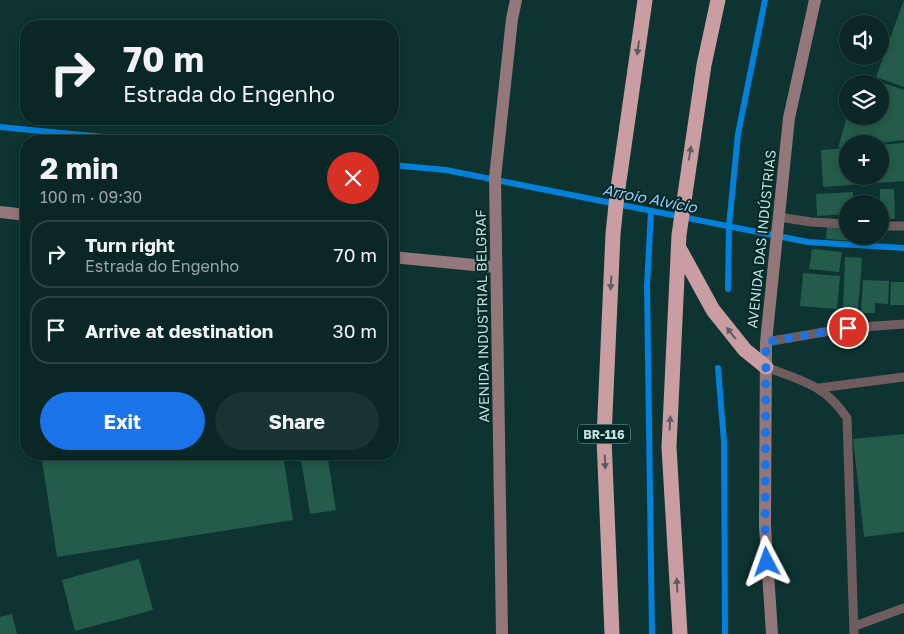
<!DOCTYPE html>
<html lang="en">
<head>
<meta charset="utf-8">
<style>
	:root { --surface:#0a2725; --page:#183332; --text:#f1f3f6; --muted:#99a5a7; --line:#2a4442; --accent:#1a73e8 }
	body { margin:0; font-family:"Golos Text",sans-serif; background:var(--page); color:var(--text); height:100vh; display:flex; flex-direction:column; font-size:19px; white-space:nowrap }
	* { box-sizing:border-box; margin:0 }
	p { font-size:16px; color:var(--muted) }
	.icon { flex:none; width:28px; height:28px; fill:none; stroke:currentColor; stroke-width:2; stroke-linecap:round; stroke-linejoin:round }
	.map { position:relative; flex:1; overflow:hidden }
	.details { position:absolute; left:20px; top:135px; width:379px; height:325px; display:flex; flex-direction:column; background:var(--surface); border-radius:20px; box-shadow:0 2px 8px #0003,0 0 0 1px var(--line) }
	.details>* { flex:none }
	.top-card { position:absolute; left:20px; top:20px; width:379px; height:105px; border-radius:20px; box-shadow:0 2px 8px #0003,0 0 0 1px var(--line); background:#0a2725; color:var(--text); overflow:hidden }
	.fabs { position:absolute; left:839px; top:15px; display:grid; gap:10px }
	.fabs a { display:grid; place-items:center; width:50px; height:50px; border-radius:50%; background:var(--surface); box-shadow:0 2px 8px #0003,0 0 0 1px var(--line); font-size:25px }
	.pin { position:absolute; display:grid; place-items:center; width:42px; height:42px; color:#fff; margin:-21px; border:2px solid #fff; border-radius:50%; box-shadow:0 1px 5px #0007 }
	.me { position:absolute; width:55px; margin:-28px; rotate:356deg; stroke-linejoin:round; filter:drop-shadow(0 0 4px #0008) }
	.turn { display:flex; align-items:center; gap:18px; height:105px; padding:0 20px; font-size:22px }
	.turn .icon { width:65px; height:65px; stroke-width:2.5 }
	.turn b { display:block; font-size:35px; line-height:42px }
	.round { display:grid; place-items:center; flex:none; width:52px; height:52px; border-radius:26px; background:var(--page) }
	.summary { display:flex; align-items:center; justify-content:space-between; height:85px; padding:0 20px }
	h1 { font-size:30px; font-weight:700; line-height:38px }
	.action { display:flex; gap:10px; margin-top:auto; padding:10px 20px }
	.action a { flex:1; height:58px; border-radius:30px; background:var(--accent); color:#fff; font-size:20px; font-weight:700; line-height:58px; text-align:center }
	.action a+a { background:var(--page); color:var(--text) }
	ul { padding:0; list-style:none }
	li { display:flex; align-items:center; gap:15px; height:68px; margin:0 10px 8px; padding:0 10px; border:2px solid var(--line); border-radius:20px }
	li div { flex:1 }
	li b { display:block; font-size:19px }
	li em { font-style:normal }
	.map>svg:first-child { display:block }
	.lines { fill:none; stroke-linecap:round; stroke-linejoin:round }
	.stream { stroke:#0281da; stroke-width:6 }
	.building { fill:#245b4a }
	.lane { stroke:#6f5c5f; stroke-width:9 }
	.secondary { stroke:#94777a; stroke-width:12 }
	.highway { stroke:#ca9da3; stroke-width:15 }
	.oneway { fill:#5b5e5f }
	.route { stroke:#1a73e8; stroke-width:9; stroke-dasharray:0 16.2 }
	.labels { text-anchor:middle; dominant-baseline:central; stroke-width:4; stroke-linejoin:round; paint-order:stroke }
	.shield { fill:#012a27; stroke:#8aa8a5; stroke-width:1 }
	.shield-label { font-size:12px; font-weight:bold; fill:#c4dedb }
	.street-label { font-size:14px; fill:#c4dedb; stroke:#012a27 }
	.water-label { font-size:15px; font-style:italic; fill:#9dc9f5; stroke:#012a27 }
</style>
</head>
<body>
<div class="map">
<svg width="904" height="634" viewBox="0 0 904 634">
	<rect width="100%" height="100%" fill="#0d3431"/>
	<g class="lines">
		<!-- stream -->
		<path class="stream" d="M0,127L145,141
			M392,165L446,170L808,242L904,248
			M651,211L647,286L652,634
			M728,289L729,226L738,134L765,0
			M718,368L724,442L725,634"/>
	</g>
	<!-- building -->
	<path class="building" d="M904,0V87L876,77Z
		M858,75L904,90V140L873,144H848V147L838,148L847,116H880V84H855Z
		M904,143V181L823,187L821,150L848,148V176H880V145Z
		M880,189H894L895,219H880Z
		M853,192V204H848V214L817,216L816,194Z
		M827,227L848,228V236H867L866,242L826,239Z
		M812,249L842,252L839,272L809,269Z
		M845,257L862,258L858,310H843Z
		M803,273L840,276L837,309L800,306Z
		M863,280L889,281L888,304L875,303V313H861Z
		M891,282H904V305H890Z
		M904,434V532L864,537L853,439Z
		M41,454H283L293,520L57,557Z
		M300,454H327L336,510L310,514Z
		M139,559L153,610L75,631L62,580Z
		M12,614L17,634H0V617Z"/>
	<g class="lines">
		<!-- lane -->
		<path class="lane" d="M779,217L811,222L848,224
			M880,226H904
			M766,342L848,328L904,324
			M766,367C802,381 824,384 847,418L854,634
			M819,388L904,377
			M855,626L904,608"/>
		<!-- secondary -->
		<path class="secondary" d="M0,212L26,215
			M392,257L495,267
			M502,634L495,178L512,19L516,0
			M772,634L765,526L766,342L789,118L815,0"/>
		<!-- highway -->
		<path class="highway" d="M679,248L713,310L745,350L766,367
			M612,634L604,438L613,234L617,195L645,0
			M680,634L669,447L679,235L704,65L718,0"/>
	</g>
	<!-- one-way arrows -->
	<defs><path id="oneway-solid" d="M-6-.8H1V-3.2L6.5 0L1 3.2V.8H-6Z" transform="scale(1.25)"/></defs>
	<g class="oneway">
		<use href="#oneway-solid" transform="translate(638 48) rotate(98)"/>
		<use href="#oneway-solid" transform="translate(690 153) rotate(-81)"/>
		<use href="#oneway-solid" transform="translate(611 283) rotate(93)"/>
		<use href="#oneway-solid" transform="translate(731 333) rotate(-129)"/>
		<use href="#oneway-solid" transform="translate(670 423) rotate(-87)"/>
		<use href="#oneway-solid" transform="translate(605 462) rotate(88)"/>
		<use href="#oneway-solid" transform="translate(677 585) rotate(-93)"/>
	</g>
	<g class="lines">
		<!-- route -->
		<path class="route" d="M767,562L765,526L766,342L848,328"/>
	</g>
	<g class="labels">
		<!-- shield labels -->
		<rect class="shield" x="578" y="424.5" width="52" height="19" rx="4"/>
		<g class="shield-label">
			<text x="604" y="434">BR-116</text>
		</g>
		<!-- street labels -->
		<g class="street-label">
			<text transform="translate(761 239) rotate(-84)">AVENIDA DAS INDÚSTRIAS</text>
			<text transform="translate(482 316) rotate(-91)">AVENIDA INDUSTRIAL BELGRAF</text>
		</g>
		<!-- water labels -->
		<g class="water-label">
			<text transform="translate(650 198) rotate(11)">Arroio Alvício</text>
		</g>
	</g>
</svg>
<div class="fabs">
<a><svg class="icon" aria-label="sound" viewBox="0 0 24 24"><path d="M4 9h4l5-4v14l-5-4H4zM17 9q2 3 0 6"/></svg></a>
<a><svg class="icon" aria-label="layers" viewBox="0 0 24 24"><path d="M12 4l9 5-9 5-9-5zM3 14l9 5 9-5"/></svg></a>
<a>+</a>
<a>−</a>
</div>
<div class="pin" style="left:848px;top:328px;background:#d93025"><svg class="icon" aria-label="arrive" viewBox="0 0 24 24"><path d="M6 21V4h12l-3 4 3 4H6"/></svg></div>
<svg class="me" style="left:767px;top:562px" viewBox="-20 -20 40 40"><path d="M0-17L14 15 0 8-14 15z" fill="#1a73e8" stroke="#fff" stroke-width="4"/></svg>
<div class="top-card">
<div class="turn"><svg class="icon" aria-label="right" viewBox="0 0 24 24"><path d="M7 20v-9h11M14 6l5 5-5 5"/></svg><div><b>70 m</b>Estrada do Engenho</div></div>
</div>
<section class="details">
<div class="summary"><div><h1>2 min</h1><p>100 m · 09:30</p></div><a class="round" style="background:#d93025;color:#fff"><svg class="icon" aria-label="close" viewBox="0 0 24 24"><path d="M6 6l12 12M18 6L6 18"/></svg></a></div>
<ul>
<li><svg class="icon" aria-label="right" viewBox="0 0 24 24"><path d="M7 20v-9h11M14 6l5 5-5 5"/></svg><div><b>Turn right</b><p>Estrada do Engenho</p></div><em>70 m</em></li>
<li><svg class="icon" aria-label="arrive" viewBox="0 0 24 24"><path d="M6 21V4h12l-3 4 3 4H6"/></svg><div><b>Arrive at destination</b></div><em>30 m</em></li>
</ul>
<div class="action"><a>Exit</a><a>Share</a></div>
</section>
</div>
</body>
</html>
